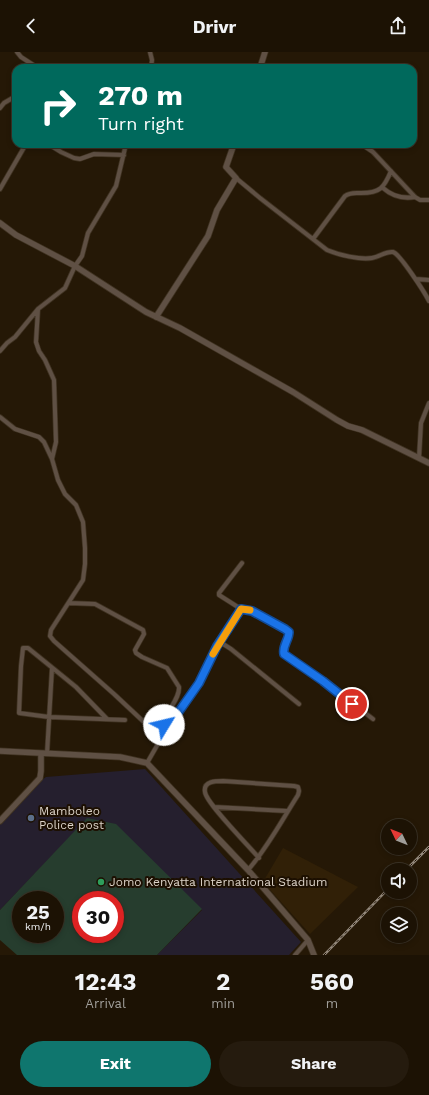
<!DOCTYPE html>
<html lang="en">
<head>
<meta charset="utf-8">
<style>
	:root { --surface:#1c1204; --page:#251b0e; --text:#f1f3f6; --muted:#a09e9a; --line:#3a3226; --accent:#0f766e }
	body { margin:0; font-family:"Work Sans",sans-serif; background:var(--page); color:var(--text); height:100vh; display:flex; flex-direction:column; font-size:15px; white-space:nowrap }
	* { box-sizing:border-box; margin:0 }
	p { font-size:13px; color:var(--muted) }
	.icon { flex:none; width:22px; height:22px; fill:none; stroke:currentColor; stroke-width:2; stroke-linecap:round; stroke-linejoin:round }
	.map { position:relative; height:903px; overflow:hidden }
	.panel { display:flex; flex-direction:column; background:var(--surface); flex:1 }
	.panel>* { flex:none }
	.hud { position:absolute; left:12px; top:12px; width:405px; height:84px; border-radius:12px; box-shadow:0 2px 6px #0003,0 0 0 1px var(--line); background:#00695c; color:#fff; overflow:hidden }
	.needle { width:26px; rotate:313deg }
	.fabs { position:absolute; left:381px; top:767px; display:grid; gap:8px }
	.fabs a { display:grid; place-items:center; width:36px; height:36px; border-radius:50%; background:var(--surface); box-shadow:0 2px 6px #0003,0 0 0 1px var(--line); font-size:20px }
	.speed { position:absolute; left:12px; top:839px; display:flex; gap:8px; font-size:20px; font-weight:700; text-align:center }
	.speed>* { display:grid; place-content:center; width:52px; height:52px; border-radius:50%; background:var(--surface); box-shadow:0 2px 6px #0003,0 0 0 1px var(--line); line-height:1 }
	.speed small { font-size:10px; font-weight:400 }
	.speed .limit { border:6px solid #d22; background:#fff; color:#111 }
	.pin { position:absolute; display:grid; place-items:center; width:34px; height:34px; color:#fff; margin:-17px; border:2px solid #fff; border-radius:50%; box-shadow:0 1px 4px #0007 }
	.me { position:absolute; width:44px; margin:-22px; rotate:54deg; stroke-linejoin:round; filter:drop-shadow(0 0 3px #0008) }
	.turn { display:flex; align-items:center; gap:14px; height:84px; padding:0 20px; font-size:18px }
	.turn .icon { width:52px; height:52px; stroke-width:2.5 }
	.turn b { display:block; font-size:28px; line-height:34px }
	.eta { display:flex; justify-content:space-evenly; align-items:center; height:68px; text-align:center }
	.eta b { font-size:24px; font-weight:700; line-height:28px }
	.cta { display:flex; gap:8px; margin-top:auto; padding:8px 20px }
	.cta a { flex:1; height:46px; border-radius:24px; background:var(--accent); color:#fff; font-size:16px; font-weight:700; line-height:46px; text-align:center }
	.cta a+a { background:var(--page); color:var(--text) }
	header { display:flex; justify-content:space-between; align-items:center; height:52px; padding:0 20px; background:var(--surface); font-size:18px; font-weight:700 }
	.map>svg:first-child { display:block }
	.commercial { fill:#251f2e }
	.built { fill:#312007 }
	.green { fill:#263d2e; fill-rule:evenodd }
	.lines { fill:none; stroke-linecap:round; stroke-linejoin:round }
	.minor-casing { stroke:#3f3221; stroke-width:5.5 }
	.tertiary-casing { stroke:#3f3221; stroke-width:7 }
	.minor { stroke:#5f5044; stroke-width:4 }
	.tertiary { stroke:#5f5044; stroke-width:5.5 }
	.rail-casing { stroke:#958a7d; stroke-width:2.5 }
	.rail { stroke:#1c0f01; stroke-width:1; stroke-dasharray:3; stroke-linecap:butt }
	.route-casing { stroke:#114b97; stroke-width:10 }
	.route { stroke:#1a73e8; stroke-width:7 }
	.slow { stroke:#f59e0b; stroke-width:7 }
	.service-dot { fill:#5c6f8a; stroke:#1c0f01; stroke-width:1.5 }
	.leisure-dot { fill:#2e9e5b; stroke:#1c0f01; stroke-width:1.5 }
	.labels { text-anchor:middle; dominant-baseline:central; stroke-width:4; stroke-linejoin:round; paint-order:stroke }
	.poi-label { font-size:12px; fill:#dcd3c8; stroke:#1c0f01; text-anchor:start }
</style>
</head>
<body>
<header><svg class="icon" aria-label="back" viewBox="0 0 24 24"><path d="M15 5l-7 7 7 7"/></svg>Drivr<svg class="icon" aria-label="share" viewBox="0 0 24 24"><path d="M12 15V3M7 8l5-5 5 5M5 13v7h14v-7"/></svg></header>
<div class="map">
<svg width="429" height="903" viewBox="0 0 429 903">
	<rect width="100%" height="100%" fill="#251806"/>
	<!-- commercial -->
	<path class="commercial" d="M145,717L301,890L289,903H157L202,858L87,767L0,858V772L39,730L46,725Z"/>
	<!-- built -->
	<path class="built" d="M283,796L358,835L310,882L263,830Z"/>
	<!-- green -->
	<path class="green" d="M87,766L116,772L202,857L157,903H17L0,888V858ZM21,848H55V882H21ZM81,848H115V882H81Z"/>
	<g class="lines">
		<defs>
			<path id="minor" d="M17,0L21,5L38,16
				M150,0L152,8L151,16
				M0,56L4,51L16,44
				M48,92L61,100L74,106L80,107L94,102L124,103
				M361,92L373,100L415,145L420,148H429
				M236,126L260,146L327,198C339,203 360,208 372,206C379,205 386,199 393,200C400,202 425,241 429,249
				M383,136C392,144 403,147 415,145
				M0,137L26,92
				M313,187L345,144C350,140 355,141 361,141C380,141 384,136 391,119
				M416,227L429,228
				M38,257L36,290L39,299L45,308L54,328L56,390L52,407L58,428L65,442L76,453L83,470L85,496V512L83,528L51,578L50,584L54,589L114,642L161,686
				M0,299L7,291L15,285L38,257L65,236L75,214L82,204L88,181L116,134L126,92
				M0,365L15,377L39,385L44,390L52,407
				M419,406L421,371L429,351
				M242,511L219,541V543L241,557L252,559L285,577L289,580C289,588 282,594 284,602L323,629L373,667
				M69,551L95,552L143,578L144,582L135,598L136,601L142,605L167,616L179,635C180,650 160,662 166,678
				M220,590L241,557
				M107,667L76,635L28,596H23L21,614L19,661L49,665L125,668
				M47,702L52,616
				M147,711L166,678L199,631L209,610L220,590L231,597L299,652
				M214,755L287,759
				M248,818C268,795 282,768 298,743L299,739L298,735L294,734L223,729C216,729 203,729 205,740C206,751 249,794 259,806
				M295,903L308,888"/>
			<path id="tertiary" d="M260,16L265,0
				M0,171L16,183L75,214L146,260L180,276L293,340L337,368L348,374L362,378L429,411
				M156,265L208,184L217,158L236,126L226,115L234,92
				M0,699L120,705L147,711L248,818L308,888L314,903
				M0,769L40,726L41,719V702"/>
		</defs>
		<!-- minor casing -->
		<use href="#minor" class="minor-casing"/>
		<!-- tertiary casing -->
		<use href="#tertiary" class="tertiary-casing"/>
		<!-- minor -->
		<use href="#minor" class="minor"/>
		<!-- tertiary -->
		<use href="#tertiary" class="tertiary"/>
		<defs>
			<path id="rail" d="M406,818L429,795
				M324,903L388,837"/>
		</defs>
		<!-- rail casing -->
		<use href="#rail" class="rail-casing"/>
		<!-- rail -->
		<use href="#rail" class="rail"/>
	</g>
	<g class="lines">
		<defs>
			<path id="route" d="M164,673L166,678L199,631L217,594L241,557L252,559L285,577L289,580C289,588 282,594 284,602L323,629L352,652"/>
		</defs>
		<!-- route casing -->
		<use href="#route" class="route-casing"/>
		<!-- route -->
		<use href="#route" class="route"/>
		<!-- slow -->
		<path class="slow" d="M213,602L241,557L250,558"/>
	</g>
	<!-- markers -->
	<circle class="service-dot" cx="31" cy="766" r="4"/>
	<circle class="leisure-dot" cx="101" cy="830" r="4"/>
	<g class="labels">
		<!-- poi labels -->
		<g class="poi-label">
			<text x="39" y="759">Mamboleo<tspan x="39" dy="14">Police post</tspan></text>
			<text x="109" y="830">Jomo Kenyatta International Stadium</text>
		</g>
	</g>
</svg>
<div class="fabs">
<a><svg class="needle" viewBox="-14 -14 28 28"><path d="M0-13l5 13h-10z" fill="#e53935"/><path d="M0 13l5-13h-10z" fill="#a09e9a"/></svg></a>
<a><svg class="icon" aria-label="sound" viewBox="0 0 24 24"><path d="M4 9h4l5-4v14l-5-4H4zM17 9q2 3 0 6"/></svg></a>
<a><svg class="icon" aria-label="layers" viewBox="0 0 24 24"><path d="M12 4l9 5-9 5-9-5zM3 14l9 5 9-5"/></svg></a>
</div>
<div class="speed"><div>25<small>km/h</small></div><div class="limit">30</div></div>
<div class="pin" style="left:352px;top:652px;background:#d93025"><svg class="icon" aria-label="arrive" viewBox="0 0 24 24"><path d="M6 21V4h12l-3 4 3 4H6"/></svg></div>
<svg class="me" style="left:164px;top:673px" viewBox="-20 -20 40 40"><circle r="19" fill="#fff"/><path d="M0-13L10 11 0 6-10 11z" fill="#1a73e8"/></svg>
<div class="hud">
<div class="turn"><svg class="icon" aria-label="right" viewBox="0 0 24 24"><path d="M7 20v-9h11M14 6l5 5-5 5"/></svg><div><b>270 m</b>Turn right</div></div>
</div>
</div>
<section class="panel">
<div class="eta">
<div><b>12:43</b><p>Arrival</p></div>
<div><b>2</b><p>min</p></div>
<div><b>560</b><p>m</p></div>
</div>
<div class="cta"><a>Exit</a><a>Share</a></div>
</section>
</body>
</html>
